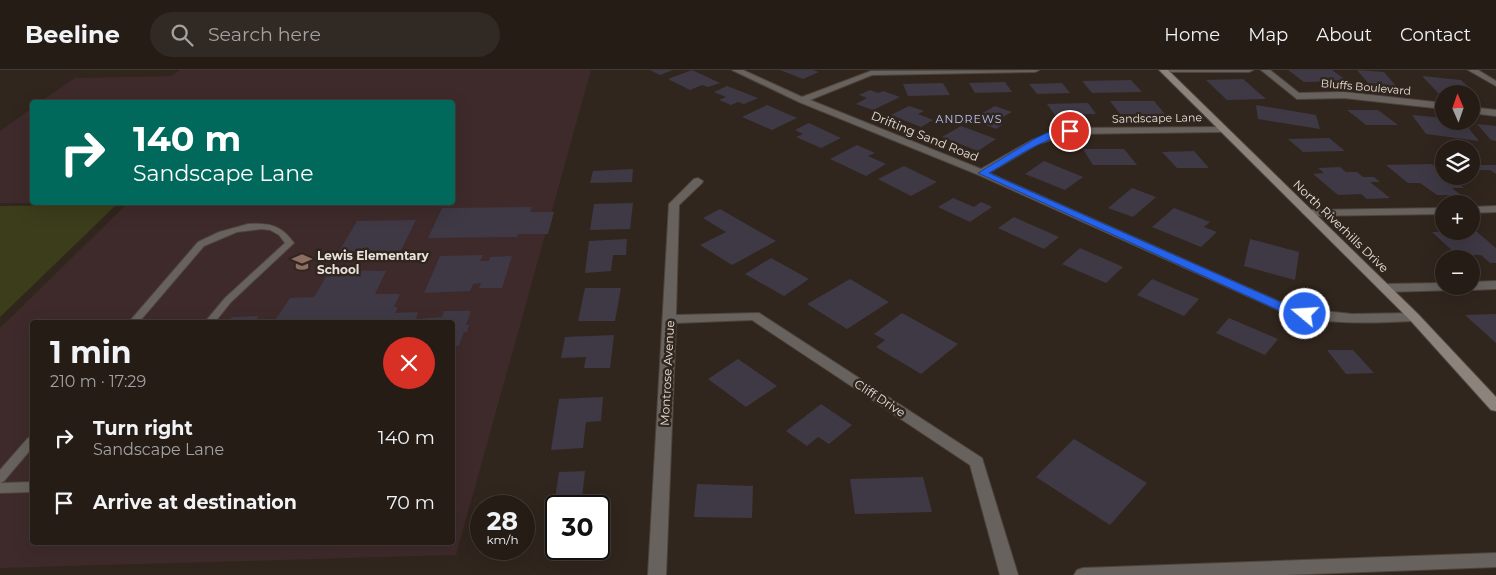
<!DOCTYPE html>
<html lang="en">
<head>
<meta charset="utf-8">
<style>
	:root { --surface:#251c16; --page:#312923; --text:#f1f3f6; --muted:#a3a1a1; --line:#423a35 }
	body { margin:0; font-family:Montserrat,sans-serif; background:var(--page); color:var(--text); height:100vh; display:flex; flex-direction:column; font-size:19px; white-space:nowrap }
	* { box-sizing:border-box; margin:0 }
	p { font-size:16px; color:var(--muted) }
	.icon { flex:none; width:28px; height:28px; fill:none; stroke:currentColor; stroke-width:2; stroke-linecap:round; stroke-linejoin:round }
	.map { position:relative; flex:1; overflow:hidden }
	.drawer { position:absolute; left:30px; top:250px; width:425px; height:225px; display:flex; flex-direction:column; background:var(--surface); border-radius:5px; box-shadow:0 5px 20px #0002,0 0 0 1px var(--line) }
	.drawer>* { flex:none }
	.hud { position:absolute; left:30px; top:30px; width:425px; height:105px; border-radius:5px; box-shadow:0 5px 20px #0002,0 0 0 1px var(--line); background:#00695c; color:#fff; overflow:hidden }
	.needle { width:32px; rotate:358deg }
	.tools { position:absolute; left:1435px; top:15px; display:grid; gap:10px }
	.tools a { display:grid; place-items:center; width:45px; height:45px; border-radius:50%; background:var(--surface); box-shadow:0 5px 20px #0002,0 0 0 1px var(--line); font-size:25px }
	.speed { position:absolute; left:470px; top:425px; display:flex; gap:10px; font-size:25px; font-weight:700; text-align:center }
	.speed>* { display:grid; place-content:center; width:65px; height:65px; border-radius:50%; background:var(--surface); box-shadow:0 5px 20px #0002,0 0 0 1px var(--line); line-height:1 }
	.speed small { font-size:12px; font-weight:400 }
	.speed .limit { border:2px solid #111; border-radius:8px; background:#fff; color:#111 }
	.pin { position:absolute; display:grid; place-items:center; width:42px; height:42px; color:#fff; margin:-21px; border:2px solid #fff; border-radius:50%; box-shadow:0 1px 5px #0007 }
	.me { position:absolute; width:55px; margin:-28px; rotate:288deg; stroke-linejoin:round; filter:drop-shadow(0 0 4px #0008) }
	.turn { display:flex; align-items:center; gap:18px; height:105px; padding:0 20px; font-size:22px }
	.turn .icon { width:65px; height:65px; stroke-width:2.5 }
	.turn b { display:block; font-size:35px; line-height:42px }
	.round { display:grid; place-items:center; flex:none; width:52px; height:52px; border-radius:26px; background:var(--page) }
	.headline { display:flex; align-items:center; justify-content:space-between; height:85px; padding:0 20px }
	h1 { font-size:30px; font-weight:700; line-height:38px }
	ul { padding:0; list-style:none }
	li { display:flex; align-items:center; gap:15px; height:65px; padding:0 20px }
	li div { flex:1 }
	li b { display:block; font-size:19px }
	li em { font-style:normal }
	header { display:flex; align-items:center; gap:30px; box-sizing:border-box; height:70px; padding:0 25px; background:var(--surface); border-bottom:1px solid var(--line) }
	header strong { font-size:24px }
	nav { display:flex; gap:28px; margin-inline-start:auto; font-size:18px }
	.search { width:350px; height:45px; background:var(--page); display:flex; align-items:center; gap:12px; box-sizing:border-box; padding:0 18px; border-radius:28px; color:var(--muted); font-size:19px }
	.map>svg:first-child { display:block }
	.education { fill:#3e2a2a; fill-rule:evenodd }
	.green { fill:#3c3d1a }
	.building { fill:#3e3945 }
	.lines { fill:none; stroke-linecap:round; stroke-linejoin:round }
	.lane-casing { stroke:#4e443c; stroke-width:2 }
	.street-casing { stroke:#4e443c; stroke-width:2 }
	.secondary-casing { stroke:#4e443c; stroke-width:2 }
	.lane { fill:#68625e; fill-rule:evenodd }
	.street { fill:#68625e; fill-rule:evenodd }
	.secondary { fill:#8c837d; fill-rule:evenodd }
	.route { fill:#2563eb; stroke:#184099 }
	.labels { text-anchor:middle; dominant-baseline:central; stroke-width:5; stroke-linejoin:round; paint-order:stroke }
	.far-street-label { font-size:11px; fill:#e8e1dc; stroke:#31261e }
	.far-neighbourhood-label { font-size:11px; letter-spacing:1px; fill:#b9c4fc; stroke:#31261e }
	.street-label { font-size:12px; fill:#e8e1dc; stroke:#31261e }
	.poi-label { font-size:12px; font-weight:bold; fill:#e8e1dc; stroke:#31261e; text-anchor:start }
</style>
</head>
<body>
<header>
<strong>Beeline</strong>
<div class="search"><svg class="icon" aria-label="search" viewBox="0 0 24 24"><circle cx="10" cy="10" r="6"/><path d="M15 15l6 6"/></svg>Search here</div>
<nav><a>Home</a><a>Map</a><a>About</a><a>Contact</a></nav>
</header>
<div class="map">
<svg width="1496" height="505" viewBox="0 0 1496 505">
	<rect width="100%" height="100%" fill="#31261e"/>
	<!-- education -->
	<path class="education" d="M180,0H591L456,485L0,498V258L128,133L452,132V32H40L75,8L172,6ZM32,252H452V472H32Z
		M32,38V132L73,133H0V61Z"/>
	<!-- green -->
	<path class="green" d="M116,135L0,247V136Z"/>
	<!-- building -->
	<path class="building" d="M650,0H673L660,5Z
		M692,0L720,13L708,17L702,15L690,20L668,9Z
		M780,0H813L819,2L803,9Z
		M1288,0H1332L1347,11L1304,12Z
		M1357,0L1384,2L1396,16L1368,13Z
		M1422,6L1461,10L1478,26H1471V24L1438,23Z
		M1243,9L1266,29L1227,30L1206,10Z
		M1131,10L1142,22L1092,23L1082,11Z
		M1005,12L1012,22L975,23L969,13Z
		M943,13L950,25L908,26L903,14Z
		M1062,13L1070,23L1037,24L1029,14Z
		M727,16L758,28L744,34L738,32L731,35L719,30L726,27L714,22Z
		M870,20L878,23L883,21L900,27L873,40L856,34L867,28L859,25Z
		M1110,31H1154L1165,44H1120Z
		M1088,33L1096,44L1055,45L1047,34Z
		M767,35L797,48L772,60L742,47Z
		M1256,35L1316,45L1320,59L1258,49Z
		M909,36L924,41L918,44L933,50L921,57L891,45Z
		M995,36L1012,42L994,52L1002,55L996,59L963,46L969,43L977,46Z
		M1347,40H1378L1398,55H1366Z
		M1412,45L1444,48V51H1463L1479,71L1426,64Z
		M809,53L841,68L821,78L796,67L803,64L795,60Z
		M1477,54L1496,56V71L1491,70Z
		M961,56L996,69L978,81L942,67Z
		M1329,68L1345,81L1303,82L1288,69Z
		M857,75L875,83L868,86L886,94L866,106L830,89Z
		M1083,79H1124L1137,95H1093Z
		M1194,81L1209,98H1177L1162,82Z
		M1044,91L1083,107L1065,120L1025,104Z
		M1432,94L1444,103V106H1448L1464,118H1452L1461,125H1437L1420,113H1408L1386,95Z
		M1472,95H1496V104L1490,100H1479Z
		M904,96L937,112L911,126L878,109Z
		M1340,97L1346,102H1357L1363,107H1374L1380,112H1370L1390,128L1367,129L1361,124L1338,125L1313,104L1324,103L1318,98Z
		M633,99L632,112L590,113L593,101Z
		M1132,118L1156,127L1133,147L1108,138Z
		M953,128L974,137L981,132L992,137L970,152L938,137Z
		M633,133L630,159L590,160L594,134Z
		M532,137L530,142H554L548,164H518L517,167L428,168L442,138Z
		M1174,138L1210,152L1204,157L1217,162L1201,177L1152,157Z
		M720,139L776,171L732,195L700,175L726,162L703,148Z
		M1014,147L1059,167L1044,179L998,158Z
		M416,150L399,184L337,185L357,151Z
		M1432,162H1477L1496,178V193H1490L1481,185H1457Z
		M627,169L626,185H613L611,201L585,203L589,171Z
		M1250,169L1299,182L1295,210L1244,196Z
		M1080,178L1123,197L1106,213L1062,194Z
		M483,185L480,191H489L490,187L512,186L502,218H479L481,213L473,214L470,221L424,223L440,186Z
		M771,188L809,209L784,226L745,204Z
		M330,200L386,201L375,224H400L394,237H398L395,243L418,242L416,249L442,247L444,241H471L466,255H469L467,262H464L459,276H452V252H274L290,228L314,227Z
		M850,209L889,232L847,259L807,234Z
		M1152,209L1199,229L1184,246L1137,225Z
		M585,218H621L615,251H578Z
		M902,243L958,274L921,304L876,277L885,270L874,264Z
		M1496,244V273L1465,245Z
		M259,246L255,252H228L232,247Z
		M1229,248L1278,269L1265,285L1216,263Z
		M614,265L610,298H584L586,287L561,288L565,267Z
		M1327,280H1353L1374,303L1346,304Z
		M738,289L777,316L746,337L708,309Z
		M603,327L601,351L586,352L583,378L551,380L559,329Z
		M821,334L852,355L829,374L818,367L807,376L786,361Z
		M1074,369L1147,413L1110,455L1036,407Z
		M585,401L582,428L555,429L559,402Z
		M923,407L932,442L855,444L850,409Z
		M697,414L753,416L752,448L694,447Z"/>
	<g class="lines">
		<defs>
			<path id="lane" d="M248,154C270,153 281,155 294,173L231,232L215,252H205L225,228L285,173L279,165L270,160L261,159L237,162L204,176L139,252H129L198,172L219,162Z
				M32,367V378L4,411L0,413V400L28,368Z
				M32,412V422L0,423V413Z"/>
			<path id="street" d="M732,0H743L802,27L871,1L1039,0L1035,2L872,5L810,30L981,99L1032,70L1070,58L1225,57L1227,59L1222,62L1070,64L1038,74L989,103L1294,238L1352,244L1414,243L1420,247L1414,251C1372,253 1328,255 1287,244L979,105L799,32Z
				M1167,0H1253L1249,2H1171Z
				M1261,0H1270L1299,23L1344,22L1444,33V39L1344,28L1297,29Z
				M1468,0H1478L1496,11V16Z
				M1471,37L1496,40V46L1471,43Z
				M698,108L703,111L702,113L679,135L676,245L759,243L982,388L1018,505H1000L970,395L752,250L676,253L666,505H648L669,134L694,109Z
				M1496,136V142L1471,143V137Z
				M1444,138V144L1307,146L1302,143L1307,140Z
				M1496,211V219L1471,220L1465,216H1471V212Z
				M1444,213V216H1462L1456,220L1385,222L1379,218L1385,214Z
				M1496,483V497L1285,505H1074L1077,500L1083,498Z"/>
			<path id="secondary" d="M1159,0H1168L1418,244L1496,327V341L1491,340L1410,250Z"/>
		</defs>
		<!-- lane casing -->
		<use href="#lane" class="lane-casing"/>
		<!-- street casing -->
		<use href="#street" class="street-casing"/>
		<!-- secondary casing -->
		<use href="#secondary" class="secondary-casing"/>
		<!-- lane -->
		<use href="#lane" class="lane"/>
		<!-- street -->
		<use href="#street" class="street"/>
		<!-- secondary -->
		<use href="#secondary" class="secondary"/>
	</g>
	<!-- route -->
	<path class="route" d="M1070,58L1073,59V62C1040,70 1018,86 989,103L1294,238L1309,242L1310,244L1309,247L1305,248L1287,244L978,103L1036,68L1051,61Z"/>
	<!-- icons -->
	<defs>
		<symbol id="school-bare" viewBox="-9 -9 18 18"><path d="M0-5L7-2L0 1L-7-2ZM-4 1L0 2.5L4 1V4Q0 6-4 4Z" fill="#8d6e63" stroke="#31261e" stroke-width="2.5" paint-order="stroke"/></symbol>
	</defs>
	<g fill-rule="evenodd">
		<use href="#school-bare" x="288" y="178" width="28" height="28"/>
	</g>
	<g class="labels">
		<!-- far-street labels -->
		<g class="far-street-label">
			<text transform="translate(1366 17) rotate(5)">Bluffs Boulevard</text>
			<text transform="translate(1157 48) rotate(-1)">Sandscape Lane</text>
		</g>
		<!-- far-neighbourhood labels -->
		<g class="far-neighbourhood-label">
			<text x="969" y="49">ANDREWS</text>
		</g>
		<!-- street labels -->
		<g class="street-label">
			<text transform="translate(925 66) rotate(22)">Drifting Sand Road</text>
			<text transform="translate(1341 156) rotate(44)">North Riverhills Drive</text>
			<text transform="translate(667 303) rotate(-87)">Montrose Avenue</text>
			<text transform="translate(880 328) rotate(33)">Cliff Drive</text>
		</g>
		<!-- poi labels -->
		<g class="poi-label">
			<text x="317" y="185">Lewis Elementary<tspan x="317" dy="14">School</tspan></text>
		</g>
	</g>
</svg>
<div class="tools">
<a><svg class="needle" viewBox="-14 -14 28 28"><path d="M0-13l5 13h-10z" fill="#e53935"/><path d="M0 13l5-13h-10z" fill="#a3a1a1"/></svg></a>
<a><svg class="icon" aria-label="layers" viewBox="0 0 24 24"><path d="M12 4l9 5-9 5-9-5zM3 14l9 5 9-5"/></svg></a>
<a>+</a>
<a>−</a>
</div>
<div class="speed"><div>28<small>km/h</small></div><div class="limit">30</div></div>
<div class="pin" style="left:1070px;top:61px;background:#d93025"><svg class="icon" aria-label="arrive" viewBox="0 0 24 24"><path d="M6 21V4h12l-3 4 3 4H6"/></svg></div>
<svg class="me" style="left:1305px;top:244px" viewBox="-20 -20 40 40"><circle r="17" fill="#2563eb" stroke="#fff" stroke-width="3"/><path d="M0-11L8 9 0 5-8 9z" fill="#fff"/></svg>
<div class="hud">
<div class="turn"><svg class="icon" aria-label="right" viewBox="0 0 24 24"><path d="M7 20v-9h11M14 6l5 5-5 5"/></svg><div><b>140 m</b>Sandscape Lane</div></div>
</div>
<section class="drawer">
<div class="headline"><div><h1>1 min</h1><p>210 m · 17:29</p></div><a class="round" style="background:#d93025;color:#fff"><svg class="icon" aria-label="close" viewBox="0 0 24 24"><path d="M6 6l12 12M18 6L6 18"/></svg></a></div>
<ul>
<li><svg class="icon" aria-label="right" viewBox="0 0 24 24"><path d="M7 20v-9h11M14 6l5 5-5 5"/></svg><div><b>Turn right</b><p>Sandscape Lane</p></div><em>140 m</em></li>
<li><svg class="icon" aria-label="arrive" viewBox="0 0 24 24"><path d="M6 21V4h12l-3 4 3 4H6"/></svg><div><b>Arrive at destination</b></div><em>70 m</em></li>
</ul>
</section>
</div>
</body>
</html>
